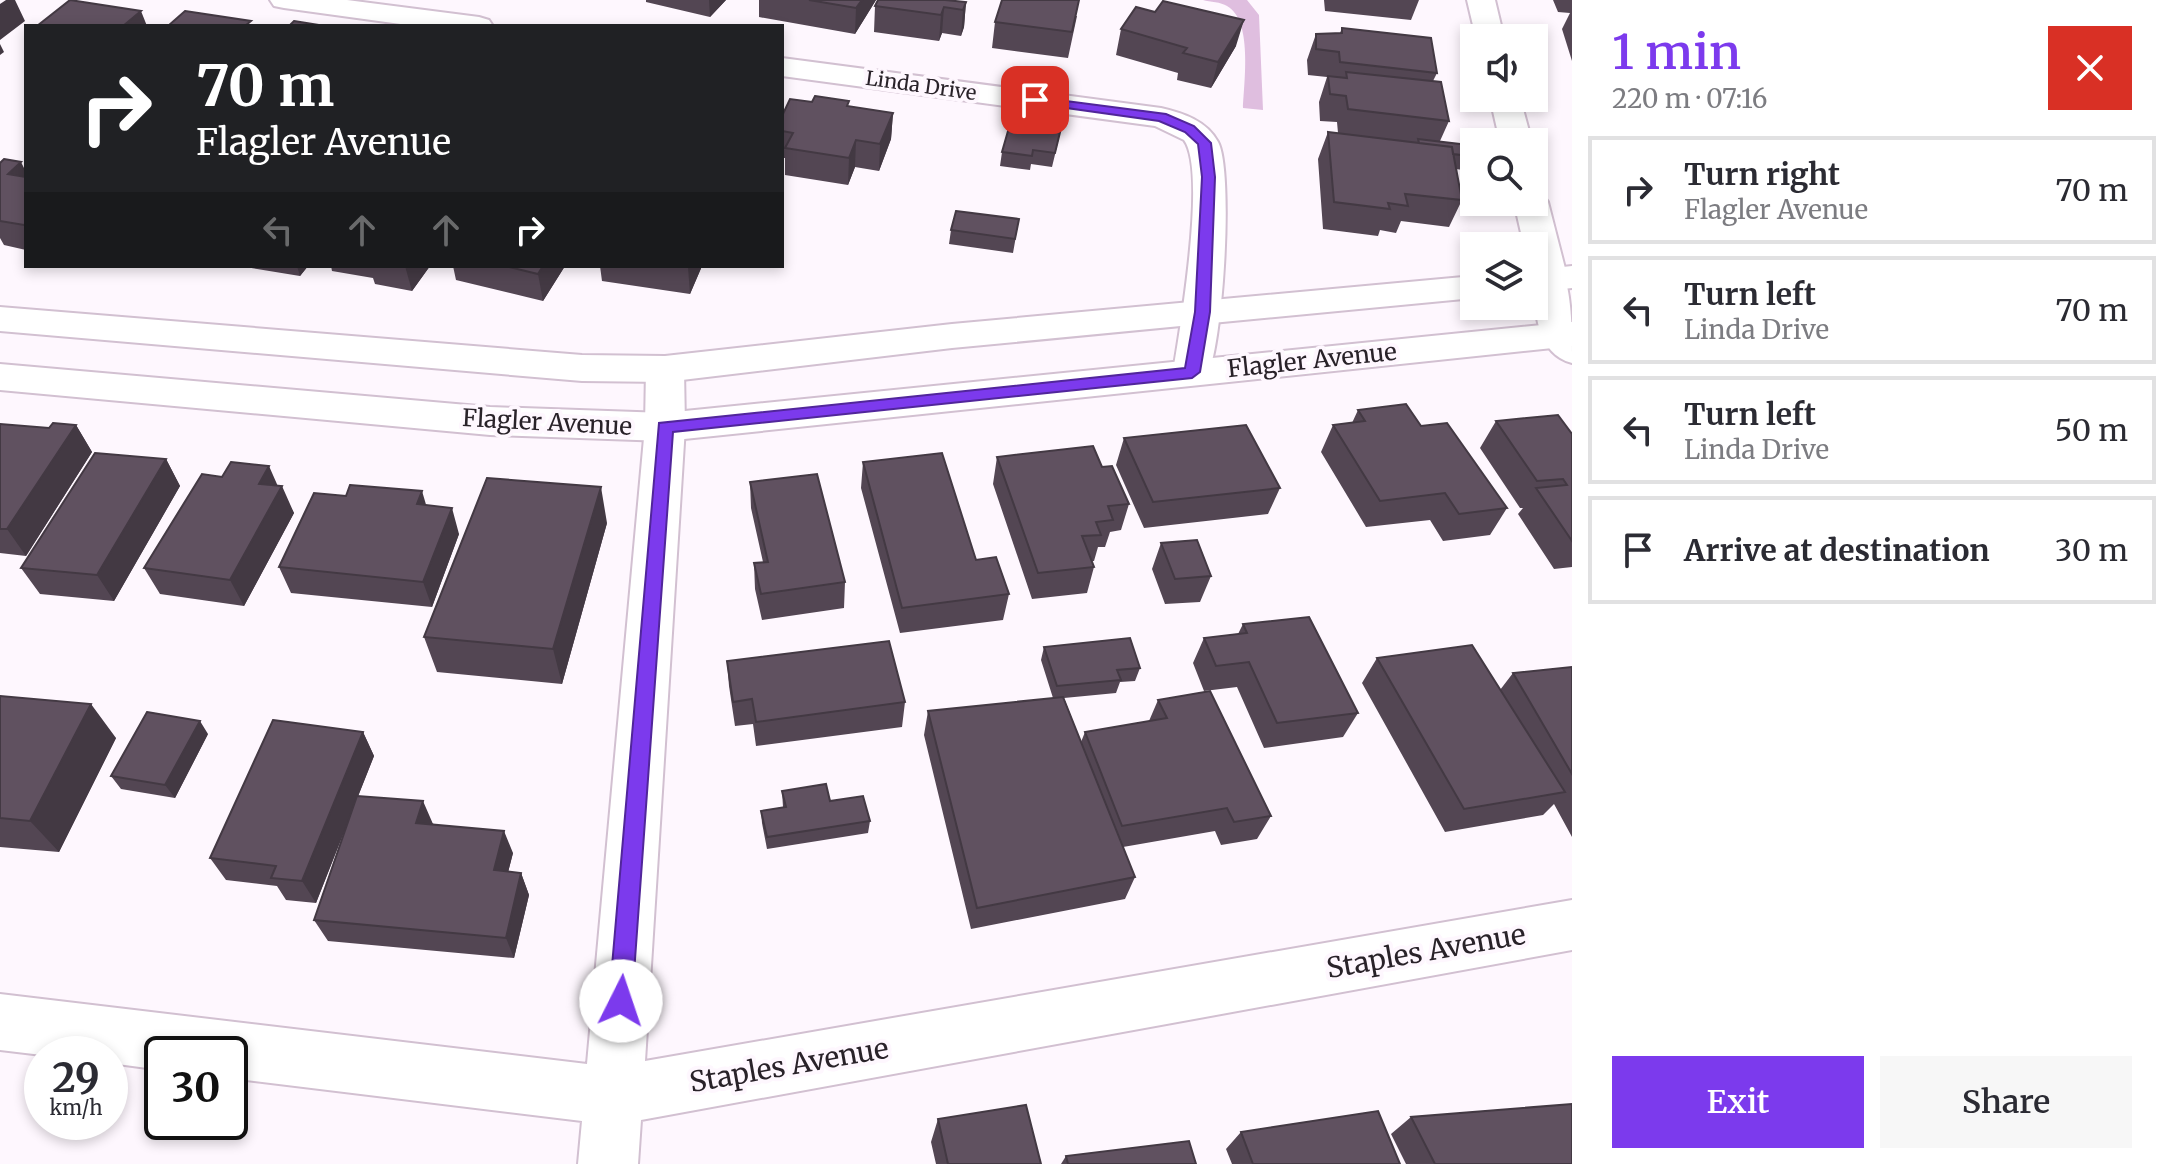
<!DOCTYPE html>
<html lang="en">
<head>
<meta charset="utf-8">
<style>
	:root { --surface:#fff; --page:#f7f7f7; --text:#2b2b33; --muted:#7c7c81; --line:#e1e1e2; --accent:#7c3aed }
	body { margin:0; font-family:Merriweather,serif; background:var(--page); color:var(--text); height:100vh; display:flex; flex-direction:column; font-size:30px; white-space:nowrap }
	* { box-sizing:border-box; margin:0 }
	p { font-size:26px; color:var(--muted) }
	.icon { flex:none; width:44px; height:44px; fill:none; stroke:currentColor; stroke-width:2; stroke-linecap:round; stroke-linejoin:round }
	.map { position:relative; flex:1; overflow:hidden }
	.details { display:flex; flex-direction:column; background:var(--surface); width:600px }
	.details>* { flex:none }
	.top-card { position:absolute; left:24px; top:24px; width:760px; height:244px; border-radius:0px; box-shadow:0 4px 12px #0003; background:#202124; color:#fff; overflow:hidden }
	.tools { position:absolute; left:1460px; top:24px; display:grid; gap:16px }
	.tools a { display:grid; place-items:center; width:88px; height:88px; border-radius:0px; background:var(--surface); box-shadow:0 4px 12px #0003; font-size:40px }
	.speed { position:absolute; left:24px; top:1036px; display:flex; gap:16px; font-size:40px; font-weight:700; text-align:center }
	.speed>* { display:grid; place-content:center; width:104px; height:104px; border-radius:50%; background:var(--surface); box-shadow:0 4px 12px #0003; line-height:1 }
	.speed small { font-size:20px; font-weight:400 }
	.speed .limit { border:4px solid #111; border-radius:12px; background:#fff; color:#111 }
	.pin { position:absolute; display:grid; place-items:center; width:68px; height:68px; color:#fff; margin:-34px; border-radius:16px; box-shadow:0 4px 12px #0006 }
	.me { position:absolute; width:88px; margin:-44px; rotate:4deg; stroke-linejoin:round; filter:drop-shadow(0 0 6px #0008) }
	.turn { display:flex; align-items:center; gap:28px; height:168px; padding:0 40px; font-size:36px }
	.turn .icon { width:104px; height:104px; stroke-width:2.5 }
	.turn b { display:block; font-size:56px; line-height:68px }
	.lanes { display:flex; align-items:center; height:76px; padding:0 40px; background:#0003; justify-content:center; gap:40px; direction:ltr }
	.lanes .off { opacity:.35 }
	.round { display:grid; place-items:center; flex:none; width:84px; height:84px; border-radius:0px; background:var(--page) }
	.headline { display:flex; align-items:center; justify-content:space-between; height:136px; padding:0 40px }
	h1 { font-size:48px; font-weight:600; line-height:60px; color:var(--accent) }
	.primary-button { display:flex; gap:16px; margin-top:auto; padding:16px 40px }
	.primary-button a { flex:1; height:92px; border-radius:0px; background:var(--accent); color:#fff; font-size:32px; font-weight:600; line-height:92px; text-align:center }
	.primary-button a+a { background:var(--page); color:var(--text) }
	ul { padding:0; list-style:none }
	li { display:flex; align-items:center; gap:24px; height:108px; margin:0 16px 12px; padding:0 24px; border:4px solid var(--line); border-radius:0px }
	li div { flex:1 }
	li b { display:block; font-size:30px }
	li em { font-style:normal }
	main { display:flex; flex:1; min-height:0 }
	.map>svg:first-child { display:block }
	.water { fill:#dfbedf }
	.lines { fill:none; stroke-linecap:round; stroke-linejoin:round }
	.minor-casing { stroke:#d2c0d1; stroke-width:4 }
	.tertiary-casing { stroke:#d2c0d1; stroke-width:4 }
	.secondary-casing { stroke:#d2c0d1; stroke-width:4 }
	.minor { fill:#fff; fill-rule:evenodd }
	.tertiary { fill:#fff; fill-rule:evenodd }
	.secondary { fill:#fff; fill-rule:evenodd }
	.wall { fill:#534653 }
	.shaded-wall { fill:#433943 }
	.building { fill:#605160; stroke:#433943; stroke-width:2 }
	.route { fill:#7c3aed; stroke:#51269a; stroke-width:2 }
	.labels { text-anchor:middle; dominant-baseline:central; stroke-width:8; stroke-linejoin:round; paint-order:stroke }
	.far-street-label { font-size:20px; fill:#292229; stroke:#fef7fe }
	.street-label { font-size:24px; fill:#292229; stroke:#fef7fe }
	.near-street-label { font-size:28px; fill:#292229; stroke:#fef7fe }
</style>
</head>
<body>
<main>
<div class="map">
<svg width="1572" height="1164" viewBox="0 0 1572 1164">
	<rect width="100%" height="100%" fill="#fef7fe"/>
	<!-- water -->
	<path class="water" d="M1203,0H1247L1259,15L1263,110L1243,108C1244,83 1253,20 1227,6C1221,2 1210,2 1203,0Z"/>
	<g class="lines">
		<defs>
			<path id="minor" d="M270,0H347L479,17L489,20L493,26H415L284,8L274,6Z
				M1467,0H1495L1504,38H1476Z
				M782,58L1161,108C1183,113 1207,121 1218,142C1234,171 1223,353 1205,381L1192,385L1179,381L1173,372C1180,330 1207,171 1184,140L1155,126L782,76Z
				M1490,98H1520L1532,142H1500Z
				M1534,193L1543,195L1548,202L1568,280L1563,288L1550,291L1537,288L1534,283V246H1524L1514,202H1534Z
				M665,356L678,360L684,369L685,427L645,1061L1572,900V950L641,1120L638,1164H578L582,1121L230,1078V1054H162V1070L110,1063V1054L42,1055L0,1050V994L587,1064L645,427L646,369L652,360Z"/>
			<path id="tertiary" d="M1550,269L1563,272C1572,296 1572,335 1572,363C1536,354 1534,309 1534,277L1537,272Z"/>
			<path id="secondary" d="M1572,266V288L1534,292V270Z
				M1474,276V298L952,348L665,382L582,381L0,331V307L582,355L665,356L952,324Z
				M1572,322V346L665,441L490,435L0,390V364L490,407L665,413Z"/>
		</defs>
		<!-- minor casing -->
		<use href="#minor" class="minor-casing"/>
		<!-- tertiary casing -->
		<use href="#tertiary" class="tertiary-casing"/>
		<!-- secondary casing -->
		<use href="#secondary" class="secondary-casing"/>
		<!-- minor -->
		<use href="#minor" class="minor"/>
		<!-- tertiary -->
		<use href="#tertiary" class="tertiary"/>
		<!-- secondary -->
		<use href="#secondary" class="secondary"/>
	</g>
	<!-- wall -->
	<path class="wall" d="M646,0H726L710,17L646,2Z
		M759,0H876L855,34L759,17Z
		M1324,0H1419L1411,20L1325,11Z
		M1553,0H1572V61L1562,29L1570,13L1558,12Z
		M966,2L964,27L961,36L942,33L939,41L874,32L875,6Z
		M1077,16L1068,58L992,48L995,22Z
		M1342,28L1437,73L1433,81L1449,121L1440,141L1470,156L1463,170L1456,169L1462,200L1449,227L1401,221L1396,233L1380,230L1378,236L1323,229L1318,159L1328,132L1338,133L1337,122L1320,121L1319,102L1327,77L1308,75L1307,60L1316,34L1340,33Z
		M1121,29L1236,46L1211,88L1177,80L1178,73L1116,55Z
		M849,107L893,113L891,139L879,171L855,167L848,185L785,175V158H782V116Z
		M1059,138L1052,167L1031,164L1030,170L1000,166L1002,152Z
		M0,163L26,172V250L4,245L0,238Z
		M1019,219L1013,253L949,244L951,230Z
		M239,266H308L300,276Z
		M331,266H430L412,291L375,284L373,278L332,271Z
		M453,266H565L543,301L456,280Z
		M600,266H702L690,294L602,281Z
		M1358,410L1421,426L1507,508L1490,535L1443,541L1430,520L1366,527L1321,452L1333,425L1352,423Z
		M1496,421L1572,434V567L1554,569L1518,514L1523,508H1520L1480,448Z
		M0,424L49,428L76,425L92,452L26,556L0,553Z
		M1124,438L1280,488L1268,514L1144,528L1116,465Z
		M997,457L1102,467L1129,504L1121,530L1110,532L1105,547H1098L1094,561H1092L1094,567L1087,593L1032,599L993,484Z
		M166,459L180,486L114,601L40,594L21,568Z
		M863,462L976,560L1009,594L1003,620L900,633L861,488Z
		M750,482L845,582L844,608L762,620L755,589L754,563L763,562L751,508Z
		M278,486L294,513L244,606L160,594L144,568Z
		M426,505L459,534L432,607L291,593L279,567Z
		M607,523L562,684L437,672L424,637Z
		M1161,543L1211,576L1200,602L1165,604L1152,569Z
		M1243,624L1358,713L1343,737L1264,748L1237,687L1204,691L1193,663L1204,638L1238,634Z
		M1044,647L1140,668L1135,681L1120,682L1116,693L1064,698L1081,742L1085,732L1149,721L1158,700L1271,816L1257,839L1221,845L1215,831L1123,847L1135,877L1125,899L971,929L924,735L928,711L1053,698L1041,660Z
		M1377,658L1500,690L1513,673L1572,667V837L1554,804L1543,815L1445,832L1362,683Z
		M727,661L905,702L902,727L756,746L753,724L735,726L729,686Z
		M0,696L116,738L59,852L0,847Z
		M363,732L374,756L358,796L513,853L508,872L521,873L529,895L514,958L328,941L314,920L344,832L316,903L286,900L277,886L226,880L210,858Z
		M208,734L175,798L121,789L111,776Z
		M782,791L870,821L868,833L767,849L762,823L761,811L783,807Z
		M1411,1117L1572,1164H1406L1391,1134Z
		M938,1119L1041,1164H936L931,1142Z
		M1241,1132L1400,1164H1232L1226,1149Z
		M1066,1156L1196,1164H1061Z"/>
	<!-- shaded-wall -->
	<path class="shaded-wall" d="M6,0H15L25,21L0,40V4Z
		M709,0H726L710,17Z
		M862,0H876L855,34L856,8Z
		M966,2L964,27L961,36L963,10Z
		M944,7L942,33L939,41L941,15Z
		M141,11L147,26H123Z
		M1244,20L1236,46L1211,88L1218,62Z
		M0,44L4,52L0,55Z
		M893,113L891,139L879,171L880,144Z
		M856,140L855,167L848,185L849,158Z
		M21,162L26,172V197L8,174Z
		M297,266H308L300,276Z
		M405,266H430L412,291Z
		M543,266H565L543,301L538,274Z
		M689,266H702L690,294L688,267Z
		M76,425L92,452L26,556L7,529Z
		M166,459L180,486L114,601L97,575Z
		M269,466L280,491L282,486L294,513L244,606L230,580L259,484Z
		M601,487L607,523L562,684L553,649Z
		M422,491L430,518L417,504Z
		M452,508L459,534L432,607L423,582Z
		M91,704L116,738L59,852L30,821Z
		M200,721L208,734L175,798L165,785Z
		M363,732L374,756L316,903L302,881Z
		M423,801L433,824L416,823Z
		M504,831L513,853L503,892L494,870Z
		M521,873L529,895L514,958L506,938Z"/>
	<!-- building -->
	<path class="building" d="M70,0L141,11L123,26H37Z
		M809,0H862L856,8Z
		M878,0H945L966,2L963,10L944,7L941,15L875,6Z
		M1002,0H1079L1072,32L995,22Z
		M1163,1L1244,20L1218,62L1183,53L1187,48L1121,29L1136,7L1155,12Z
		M185,11L251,21L245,26H168Z
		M294,21L325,26H289Z
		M1342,28L1431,38L1437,73L1340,62L1339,52L1316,49V34L1342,33Z
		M1346,72L1441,82L1449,121L1348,109L1346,96L1330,94L1328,76L1347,78Z
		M815,96L849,101L847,106L893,113L880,144L856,140L849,158L785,148L793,133L782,131V116L790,99L812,102Z
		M1012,117L1062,124L1055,153L1033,150L1032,156L1002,152Z
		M1328,132L1452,147L1462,200L1405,194L1408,206L1388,203L1390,209L1334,202Z
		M1418,139L1468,145L1470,156L1453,154L1452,147L1419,143Z
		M4,159L21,162L8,174L26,177V224L24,225L0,221V163Z
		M956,211L1019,219L1015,239L951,230Z
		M505,266H543L538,274Z
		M1406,404L1421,426L1447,423L1507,508L1459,514L1445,493L1380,501L1333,425L1365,421L1358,410Z
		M1558,415L1572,434V541L1536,488L1567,485L1563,479L1537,481L1496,421Z
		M53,423L76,425L7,529H0V424L49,428Z
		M1246,425L1280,488L1153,502L1124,438Z
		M1093,446L1102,467L1112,466L1129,504L1108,506L1113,520L1096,522L1101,535L1082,536L1094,567L1038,573L997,457Z
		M95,453L166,459L97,575L21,568Z
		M942,453L976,560L996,557L1009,594L902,608L863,462Z
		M231,462L269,466L259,484L282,486L230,580L144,568L202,474L222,477Z
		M817,474L845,582L761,594L754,563L768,562L750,482Z
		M487,478L601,487L553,649L424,637Z
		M350,485L422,491L417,504L452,508L423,582L279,567L314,493L346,496Z
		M1197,540L1211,576L1175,579L1161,543Z
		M1309,617L1358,713L1277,723L1249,662L1216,666L1204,638L1247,633L1243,624Z
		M1130,638L1140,668L1117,670L1121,680L1057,686L1044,647Z
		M889,641L905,702L756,722L752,699L733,702L727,661Z
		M1472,645L1565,792L1464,809L1377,658Z
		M1572,667V774L1513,673Z
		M1210,691L1271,816L1234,822L1227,808L1122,826L1085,732L1167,718L1158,700Z
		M0,696L91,704L30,821L0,818Z
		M1063,697L1135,877L977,908L928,711Z
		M147,712L200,721L165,785L111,776Z
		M273,720L363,732L302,881L271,878L276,866L210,858Z
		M826,784L830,801L863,796L870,821L767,837L761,811L786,807L782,791Z
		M357,796L423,801L416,823L504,831L494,870L521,873L506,938L314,920Z
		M1572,1104V1164H1435L1411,1117Z
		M1026,1105L1041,1164H948L938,1119Z
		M1378,1111L1400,1164H1253L1241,1132Z
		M1189,1141L1196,1164H1068L1066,1156Z"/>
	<!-- route -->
	<path class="route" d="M1035,97L1166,114L1194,126L1211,143L1215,177L1210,312L1200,372L1192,378L673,432L632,1001L629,1009L621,1013L613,1009L609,1001L659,423L1185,368L1195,312L1202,177L1198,144L1185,132L1159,121L1031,103L1029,100Z"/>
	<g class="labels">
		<!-- far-street labels -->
		<g class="far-street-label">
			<text transform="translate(921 85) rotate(8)">Linda Drive</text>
		</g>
		<!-- street labels -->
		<g class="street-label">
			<text transform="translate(1312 360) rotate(-6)">Flagler Avenue</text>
			<text transform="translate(547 422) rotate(3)">Flagler Avenue</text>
		</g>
		<!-- near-street labels -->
		<g class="near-street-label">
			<text transform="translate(1426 951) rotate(-10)">Staples Avenue</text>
			<text transform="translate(789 1065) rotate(-10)">Staples Avenue</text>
		</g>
	</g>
</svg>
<div class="tools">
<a><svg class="icon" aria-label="sound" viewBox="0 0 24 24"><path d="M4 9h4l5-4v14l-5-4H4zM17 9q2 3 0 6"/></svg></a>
<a><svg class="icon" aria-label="search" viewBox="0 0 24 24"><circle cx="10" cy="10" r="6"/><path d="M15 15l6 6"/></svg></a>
<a><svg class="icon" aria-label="layers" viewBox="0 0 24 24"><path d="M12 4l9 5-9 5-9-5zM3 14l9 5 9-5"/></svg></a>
</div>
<div class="speed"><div>29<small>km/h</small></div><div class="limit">30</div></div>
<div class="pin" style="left:1035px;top:100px;background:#d93025"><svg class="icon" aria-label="arrive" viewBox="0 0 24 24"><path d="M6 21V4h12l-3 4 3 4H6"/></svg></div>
<svg class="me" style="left:621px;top:1001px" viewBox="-20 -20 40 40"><circle r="19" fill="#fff"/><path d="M0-13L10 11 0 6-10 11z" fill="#7c3aed"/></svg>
<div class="top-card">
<div class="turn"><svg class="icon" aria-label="right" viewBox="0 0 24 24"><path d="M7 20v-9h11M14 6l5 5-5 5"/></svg><div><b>70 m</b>Flagler Avenue</div></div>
<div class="lanes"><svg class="icon off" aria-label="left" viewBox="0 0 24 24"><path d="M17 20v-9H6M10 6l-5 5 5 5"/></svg><svg class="icon off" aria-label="ahead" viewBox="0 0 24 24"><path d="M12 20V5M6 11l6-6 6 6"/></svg><svg class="icon off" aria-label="ahead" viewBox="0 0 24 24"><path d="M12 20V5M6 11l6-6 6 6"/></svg><svg class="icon" aria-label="right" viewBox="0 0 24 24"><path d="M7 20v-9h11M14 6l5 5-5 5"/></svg></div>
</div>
</div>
<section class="details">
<div class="headline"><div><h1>1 min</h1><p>220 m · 07:16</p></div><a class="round" style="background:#d93025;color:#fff"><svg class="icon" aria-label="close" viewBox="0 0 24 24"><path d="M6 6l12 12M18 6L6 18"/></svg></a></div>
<ul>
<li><svg class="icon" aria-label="right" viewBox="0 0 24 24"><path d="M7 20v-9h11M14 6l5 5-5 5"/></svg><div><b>Turn right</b><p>Flagler Avenue</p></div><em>70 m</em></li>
<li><svg class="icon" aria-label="left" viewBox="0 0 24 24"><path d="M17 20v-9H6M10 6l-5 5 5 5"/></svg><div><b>Turn left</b><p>Linda Drive</p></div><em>70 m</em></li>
<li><svg class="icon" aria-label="left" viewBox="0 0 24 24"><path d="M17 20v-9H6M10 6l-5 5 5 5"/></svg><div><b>Turn left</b><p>Linda Drive</p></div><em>50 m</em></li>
<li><svg class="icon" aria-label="arrive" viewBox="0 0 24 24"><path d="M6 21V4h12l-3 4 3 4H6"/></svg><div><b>Arrive at destination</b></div><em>30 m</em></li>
</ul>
<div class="primary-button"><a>Exit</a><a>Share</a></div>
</section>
</main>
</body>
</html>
